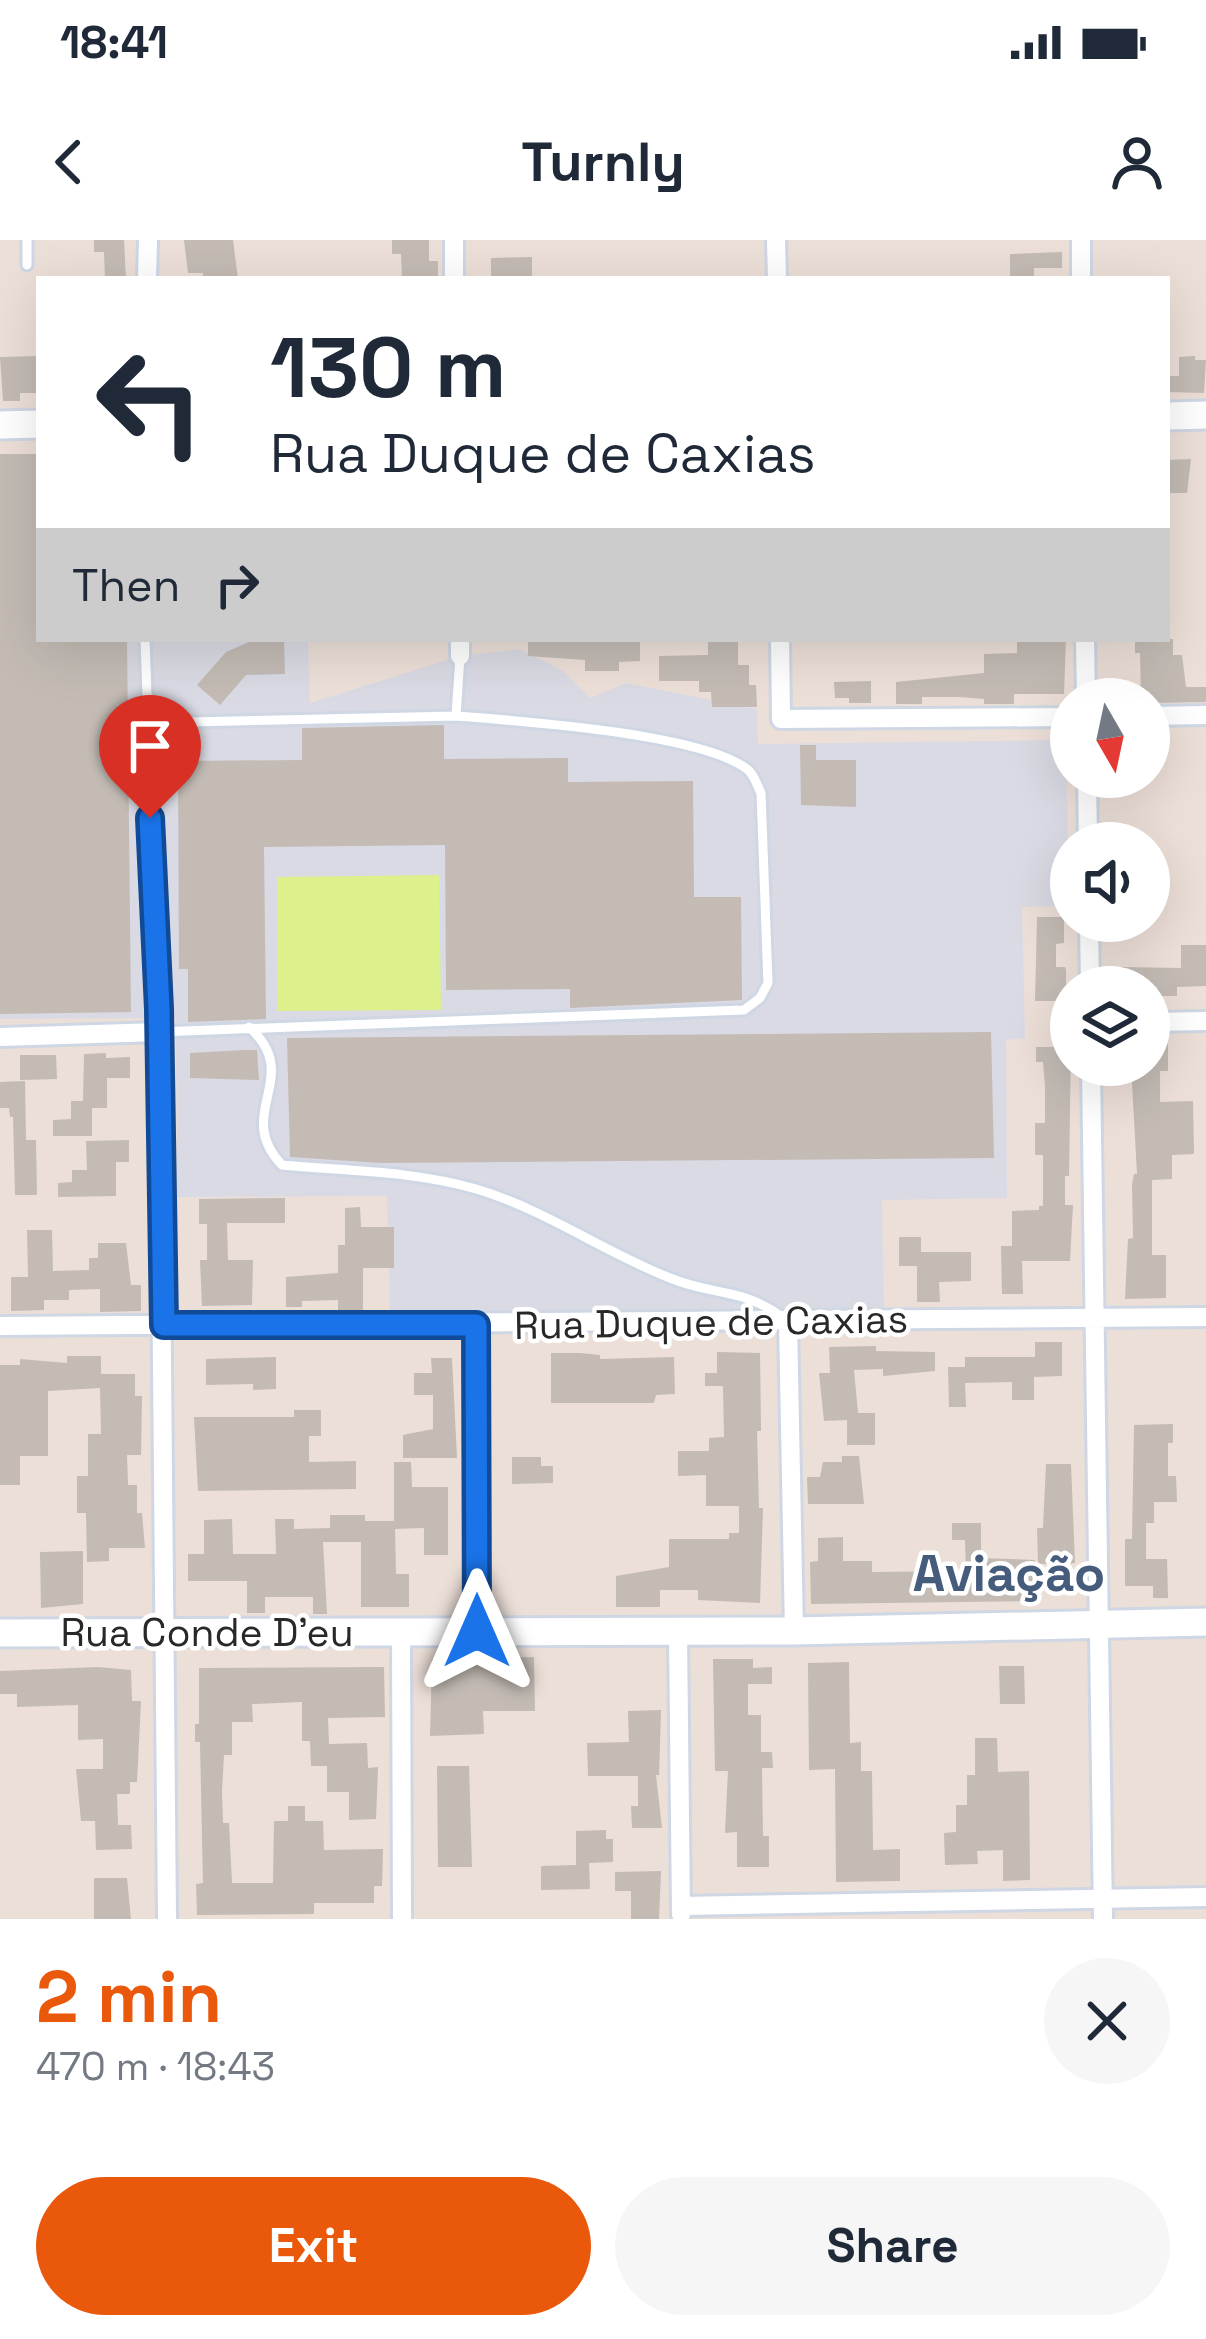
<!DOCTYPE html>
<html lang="en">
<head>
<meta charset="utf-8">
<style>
	:root { --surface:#fff; --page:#f6f6f7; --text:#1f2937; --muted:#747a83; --accent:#ea580c }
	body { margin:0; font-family:"Space Grotesk",sans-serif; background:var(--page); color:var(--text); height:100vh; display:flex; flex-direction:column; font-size:45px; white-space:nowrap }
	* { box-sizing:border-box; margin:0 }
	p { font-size:39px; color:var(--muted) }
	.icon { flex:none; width:66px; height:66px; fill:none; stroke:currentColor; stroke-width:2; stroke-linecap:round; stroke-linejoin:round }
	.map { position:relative; height:1679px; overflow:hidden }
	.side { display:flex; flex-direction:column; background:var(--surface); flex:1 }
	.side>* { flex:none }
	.top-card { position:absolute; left:36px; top:36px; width:1134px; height:366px; border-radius:0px; box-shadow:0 12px 48px #0002; background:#fff; color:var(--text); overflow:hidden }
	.needle { width:78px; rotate:171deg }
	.fabs { position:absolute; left:1050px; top:438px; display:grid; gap:24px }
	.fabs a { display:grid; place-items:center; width:120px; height:120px; border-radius:50%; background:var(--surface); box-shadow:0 12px 48px #0002; font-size:60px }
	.pin { position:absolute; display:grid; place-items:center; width:102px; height:102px; color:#fff; margin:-123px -51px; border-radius:50% 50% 50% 0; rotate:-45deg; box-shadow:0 0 12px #0007 }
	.pin .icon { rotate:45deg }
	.me { position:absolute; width:132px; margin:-66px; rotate:0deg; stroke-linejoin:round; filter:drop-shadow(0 0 9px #0008) }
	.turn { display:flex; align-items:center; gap:42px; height:252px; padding:0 36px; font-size:54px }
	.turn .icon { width:156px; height:156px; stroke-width:2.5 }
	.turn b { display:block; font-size:84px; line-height:102px }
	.then { display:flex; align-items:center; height:114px; padding:0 36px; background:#0003; gap:24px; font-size:45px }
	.round { display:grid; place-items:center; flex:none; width:126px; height:126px; border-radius:63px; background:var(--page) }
	.head { display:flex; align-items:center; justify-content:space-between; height:204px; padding:0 36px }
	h1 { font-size:72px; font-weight:700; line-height:90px; color:var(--accent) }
	.cta { display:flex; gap:24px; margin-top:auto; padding:24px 36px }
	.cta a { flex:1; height:138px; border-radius:72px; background:var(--accent); color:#fff; font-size:48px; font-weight:700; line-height:138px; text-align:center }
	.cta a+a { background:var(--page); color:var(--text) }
	.status { display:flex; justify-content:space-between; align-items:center; height:84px; padding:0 60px; background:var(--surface); direction:ltr }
	.status svg { height:33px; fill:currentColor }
	header { display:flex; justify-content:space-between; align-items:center; height:156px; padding:0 36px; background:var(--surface); font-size:54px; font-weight:700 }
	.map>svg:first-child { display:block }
	.industrial { fill:#dadae4 }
	.pitch { fill:#dcf08b }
	.building { fill:#c3bbb4 }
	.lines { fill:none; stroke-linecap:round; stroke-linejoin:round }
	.lane-casing { stroke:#ced7e3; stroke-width:15 }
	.street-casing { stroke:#ced7e3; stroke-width:24 }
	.secondary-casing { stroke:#ced7e3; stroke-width:33 }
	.lane { stroke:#fff; stroke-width:9 }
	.street { stroke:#fff; stroke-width:18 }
	.secondary { stroke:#fff; stroke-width:27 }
	.route-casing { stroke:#114b97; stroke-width:30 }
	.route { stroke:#1a73e8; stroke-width:21 }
	.labels { text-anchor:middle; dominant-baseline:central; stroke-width:9; stroke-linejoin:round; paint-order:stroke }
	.street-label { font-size:39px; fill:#282828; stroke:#fff }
	.district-label { font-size:51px; font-weight:bold; fill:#465c7c; stroke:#fff }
</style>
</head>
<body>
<div class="status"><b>18:41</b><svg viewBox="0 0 49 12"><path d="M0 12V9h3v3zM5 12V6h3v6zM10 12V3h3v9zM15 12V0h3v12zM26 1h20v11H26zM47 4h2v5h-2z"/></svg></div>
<header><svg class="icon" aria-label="back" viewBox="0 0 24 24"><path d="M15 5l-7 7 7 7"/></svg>Turnly<svg class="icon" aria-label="person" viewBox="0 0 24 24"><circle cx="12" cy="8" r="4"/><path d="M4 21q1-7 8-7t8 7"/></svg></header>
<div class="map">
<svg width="1206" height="1679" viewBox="0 0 1206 1679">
	<rect width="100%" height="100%" fill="#ecdfd8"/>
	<!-- industrial -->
	<path class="industrial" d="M0,214H39V399H308L310,463L460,416L520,409L563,431L590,458L626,443L757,469L758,504L1066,500L1069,666L1022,667L1025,798L1006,800L1007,958L882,960L884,1070L390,1074L387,956L177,957L176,778L0,779Z"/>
	<!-- pitch -->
	<path class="pitch" d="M439,635L441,770L278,771L277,637Z"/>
	<!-- building -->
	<path class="building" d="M94,0H124L126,39H105L104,12H94Z
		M184,0H233L238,39H203V33H188Z
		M392,0H429V21H438V39H402L401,14H392Z
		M1062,12V28H1034V36H1010V14Z
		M532,17V39H491V18Z
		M39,116V153H20V161H3L0,117Z
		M1195,116V120H1206L1204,153L1167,152V136H1179V117Z
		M0,214H39V399H127L131,772L0,774Z
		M1191,219L1187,253H1167V220Z
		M256,399H284L285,434L246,435L220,465L197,445L226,412Z
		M528,399H640V421L619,422V431H585V420L528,416Z
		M708,399H738V425H749V445H756L757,467H712L711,452H699V441H659V416L708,415Z
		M1017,399H1066L1064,454H1014V464H984V459L959,457H922V464H896V442L984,433V414L1017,413Z
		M1135,399H1173V415H1182L1186,447H1206V462L1149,463V459H1141L1140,413H1135Z
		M871,441V463H849V458H835L834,442Z
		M444,485V519L568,518V542L693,541L694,657H741L742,760L570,768V749L446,750L445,605L264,607L266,779L188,782V729H179L178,521L302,520V488Z
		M800,505H816V520H856V567L801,565Z
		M1037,677H1064V703L1056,704V727H1065L1066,731V761H1035Z
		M1181,705H1206V746L1177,747V756H1157V747H1122V727L1181,728Z
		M991,792L994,918L379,923L290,917L287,798Z
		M1149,804H1168V831H1160V862L1193,861L1194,914L1172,915V939L1152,940V1015H1166V1058L1125,1059L1128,999L1133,998L1132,944L1134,934H1137L1131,825H1149Z
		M1036,807H1071L1069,936H1065V965H1073L1070,1021H1022L1023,1054H1002L1001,1006H1012V971L1039,970V966H1043V915H1035V883H1045V847L1043,822H1036Z
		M245,810H257L259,840L190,838V813Z
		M106,813V818L130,817V838H107V868H92V896H53V880L71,879V861H83L84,814Z
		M20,815H56L57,839L20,840Z
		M25,841L26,900H36L37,955H15L13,877H10L9,868H0V842Z
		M129,900V922H116V956L58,957V943L72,942V930H87L86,901Z
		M285,958V983H227L228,1020H253L252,1065L202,1066L200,1020H207V984H199V959Z
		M360,967L361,987H394V1028H363V1070H338V1060L302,1061V1067H286V1037L338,1033V1005H345V968Z
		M27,990H52L53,1031L89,1030V1018H98V1003H126L131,1045H141V1071L100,1072V1049L69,1050V1060H44V1070L11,1071V1037H28Z
		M899,997H921V1012H971V1041L939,1042L940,1062H917V1026H899Z
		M1035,1102H1062V1136L1034,1137V1160H1012V1142L965,1143L966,1167H949L948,1127H965V1117H1035Z
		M876,1106V1111L935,1112V1131L883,1136V1129L854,1130L858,1173H875V1205H847V1180L824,1181L819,1133H830L829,1107Z
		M717,1112L760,1113L761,1191H757L759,1268H763L760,1363L698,1360V1350H660V1367H616V1336L669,1327V1299H729V1293H739V1266H706V1235L678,1236V1211H709V1198L724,1197L723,1146H705V1133H717Z
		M551,1113H580L600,1115V1119L674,1117L675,1154L656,1155L654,1163H551Z
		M67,1116H101V1134H135V1156H142L141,1215H127L128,1245H137V1273H142L145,1308H109V1321L87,1322L86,1273H77V1236H88V1194H101L100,1148L48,1151V1216H20V1245H0V1125H20V1119L67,1123Z
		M276,1117V1149L253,1150V1144L206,1145V1119Z
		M431,1118H452L457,1218H403V1195L433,1189V1155H414V1133H432Z
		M294,1170H321V1196H309V1222L356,1221V1249L198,1251L194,1177H294Z
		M1173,1184V1203H1168V1236H1176L1177,1262H1154V1283H1146V1319H1167L1168,1358H1153V1346H1125V1299H1132L1134,1185Z
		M842,1216H859L864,1264H808L807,1237H820L823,1222H842Z
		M512,1217H541V1226H553V1243L512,1244Z
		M394,1222H411L412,1247H448V1315H424V1288L395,1289L396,1334H409V1367H361V1302H323L327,1374H313V1357H265V1373H247V1341H188V1314H204V1280L232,1279L233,1314H276L275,1279H294V1289L330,1288V1275H365V1281H394Z
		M1046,1224H1071L1075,1323L1038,1324L1037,1288H1043Z
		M952,1283H981V1318L1035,1320V1361L811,1364L810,1322L818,1321V1298L843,1297V1321H872V1332L966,1331L965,1300H952Z
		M83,1311V1364L41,1368L40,1312Z
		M534,1417L535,1471H483L484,1494L430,1496L432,1419Z
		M713,1419H753V1428L772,1427V1444H748V1475H761V1512H772L773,1528H762L763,1596H769V1627H737V1592L725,1593L728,1531H715Z
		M849,1422L850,1503L861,1502V1531H872L873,1610L900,1609V1641L836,1642L835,1529L809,1530L808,1423Z
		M999,1426H1024L1025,1464H1000Z
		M98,1427L131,1430L132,1461H141L137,1542H130V1554H117L118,1585H131L132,1609L96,1610L95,1581H81L76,1529H103V1499L78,1500V1465L17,1467V1454H0V1431Z
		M384,1427L385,1477L328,1478L329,1504L367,1503L368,1528L378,1527L376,1579L349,1580V1552H327V1526H311L310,1501H302V1462L252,1464L253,1482H232V1515H224L222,1551L223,1583H229L232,1643H273L274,1581H288V1566H305V1581H323L324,1610L383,1609L382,1646H374V1663H314V1674L197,1675L196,1644L203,1643L200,1502H195V1484H199V1428Z
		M661,1470L659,1535H656L662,1588H632L631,1566H638V1536H588L587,1503L629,1502L628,1471Z
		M975,1498H997L998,1532L1029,1531L1030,1640L1003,1641V1610L977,1611L978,1624L945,1625L944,1593L956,1592V1565H967V1535H975Z
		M437,1526H469L472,1627H438Z
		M606,1590V1599H613V1622L589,1623L590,1649L541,1650V1626L576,1625V1591Z
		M661,1631L659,1679H631V1651H615V1632Z
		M94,1638H127L131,1679H94Z"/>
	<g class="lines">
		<defs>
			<path id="lane" d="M27,25V0
				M145,399L159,792L744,770L760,758L768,743L761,553C757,545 754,534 747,529C699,493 520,481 456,476
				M146,483L456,476L460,416
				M249,787C305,837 232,873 282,925C346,931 415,931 476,949C544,969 604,1012 670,1038C713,1056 741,1047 782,1077"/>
			<path id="street" d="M454,0V39
				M776,0L777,39
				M1081,0V39
				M147,39L148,0
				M460,399V416
				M780,399L781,479L1071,477
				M1085,399L1086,459
				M1149,476L1206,475
				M1087,537L1088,603
				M1089,681L1090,747
				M1149,782L1206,781
				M0,797L159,792L167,1679
				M1091,825L1103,1679
				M788,1081L794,1391
				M476,1085L477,1391
				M0,1086L1206,1077
				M401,1391L402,1679
				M678,1392L681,1674
				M681,1666L1206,1657"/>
			<path id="secondary" d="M1167,176L1206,175
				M0,185L39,184
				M0,1393L794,1391L1206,1382"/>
		</defs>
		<!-- lane casing -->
		<use href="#lane" class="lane-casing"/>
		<!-- street casing -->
		<use href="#street" class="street-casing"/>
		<!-- secondary casing -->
		<use href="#secondary" class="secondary-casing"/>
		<!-- lane -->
		<use href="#lane" class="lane"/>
		<!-- street -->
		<use href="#street" class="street"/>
		<!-- secondary -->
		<use href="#secondary" class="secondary"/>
	</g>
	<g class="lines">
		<defs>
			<path id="route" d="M150,578L159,769L164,1085H476L477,1391"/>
		</defs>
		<!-- route casing -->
		<use href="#route" class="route-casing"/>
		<!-- route -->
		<use href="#route" class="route"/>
	</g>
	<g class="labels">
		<!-- street labels -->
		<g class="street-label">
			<text transform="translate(711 1082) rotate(-1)">Rua Duque de Caxias</text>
			<text x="207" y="1392">Rua Conde D'eu</text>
		</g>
		<!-- district labels -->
		<g class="district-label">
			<text x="1009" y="1333">Aviação</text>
		</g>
	</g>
</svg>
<div class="fabs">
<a><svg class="needle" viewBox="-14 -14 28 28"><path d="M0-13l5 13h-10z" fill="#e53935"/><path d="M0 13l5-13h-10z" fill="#747a83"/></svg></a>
<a><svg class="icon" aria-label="sound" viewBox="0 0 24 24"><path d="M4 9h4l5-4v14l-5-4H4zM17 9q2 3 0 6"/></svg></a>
<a><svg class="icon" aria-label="layers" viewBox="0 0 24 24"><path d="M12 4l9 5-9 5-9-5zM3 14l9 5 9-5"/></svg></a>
</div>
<div class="pin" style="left:150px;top:578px;background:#d93025"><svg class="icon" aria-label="arrive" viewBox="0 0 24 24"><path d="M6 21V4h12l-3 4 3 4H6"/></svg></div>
<svg class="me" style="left:477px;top:1391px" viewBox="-20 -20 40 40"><path d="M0-17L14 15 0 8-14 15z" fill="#1a73e8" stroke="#fff" stroke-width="4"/></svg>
<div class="top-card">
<div class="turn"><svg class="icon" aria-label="left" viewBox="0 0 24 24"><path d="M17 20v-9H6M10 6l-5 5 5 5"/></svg><div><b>130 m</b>Rua Duque de Caxias</div></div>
<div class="then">Then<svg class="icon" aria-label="right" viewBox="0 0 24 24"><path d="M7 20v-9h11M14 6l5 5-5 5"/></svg></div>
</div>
</div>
<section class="side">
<div class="head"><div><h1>2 min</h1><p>470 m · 18:43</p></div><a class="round"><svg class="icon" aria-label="close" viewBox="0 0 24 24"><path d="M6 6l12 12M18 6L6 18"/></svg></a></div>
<div class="cta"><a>Exit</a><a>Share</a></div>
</section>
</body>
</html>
